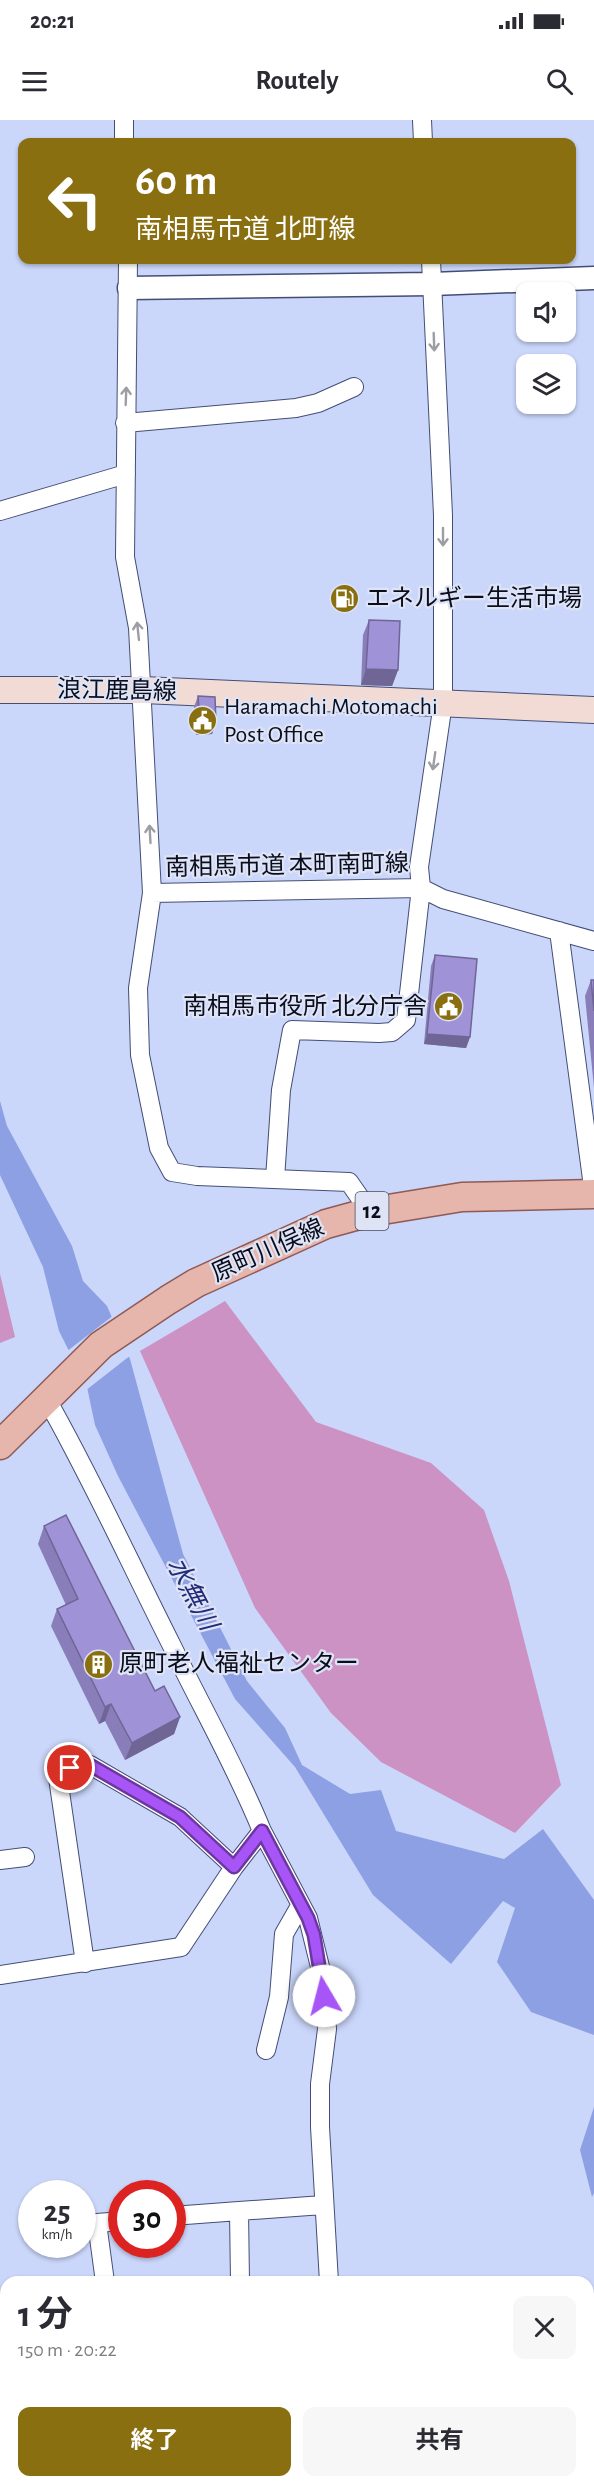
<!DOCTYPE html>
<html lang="ja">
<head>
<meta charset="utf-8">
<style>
	:root { --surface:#fff; --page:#f7f7f7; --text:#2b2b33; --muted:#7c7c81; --accent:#896f10 }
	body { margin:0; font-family:"Alegreya Sans","Noto Sans JP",sans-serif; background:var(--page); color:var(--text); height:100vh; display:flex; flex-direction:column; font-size:22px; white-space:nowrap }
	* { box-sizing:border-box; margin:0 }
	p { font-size:20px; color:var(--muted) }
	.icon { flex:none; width:33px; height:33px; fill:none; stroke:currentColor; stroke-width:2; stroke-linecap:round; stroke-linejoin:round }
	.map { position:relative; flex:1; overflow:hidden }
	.details { position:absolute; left:0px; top:2156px; width:594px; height:212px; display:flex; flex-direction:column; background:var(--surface); border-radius:18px 18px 0 0; box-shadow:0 2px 4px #0004 }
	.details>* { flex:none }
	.banner { position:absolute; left:18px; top:18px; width:558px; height:126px; border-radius:12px; box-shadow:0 2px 4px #0004; background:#896f10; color:#fff; overflow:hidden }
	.tools { position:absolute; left:516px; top:162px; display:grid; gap:12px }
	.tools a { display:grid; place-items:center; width:60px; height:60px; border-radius:12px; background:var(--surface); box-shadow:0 2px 4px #0004; font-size:30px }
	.speed { position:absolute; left:18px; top:2060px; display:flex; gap:12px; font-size:30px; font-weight:700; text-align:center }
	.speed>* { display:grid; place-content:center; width:78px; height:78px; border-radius:50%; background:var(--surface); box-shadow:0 2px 4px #0004; line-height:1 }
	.speed small { font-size:15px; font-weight:400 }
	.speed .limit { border:9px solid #d22; background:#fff; color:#111 }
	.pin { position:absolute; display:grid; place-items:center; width:51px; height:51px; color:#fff; margin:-26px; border:3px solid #fff; border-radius:50%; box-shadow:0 2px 6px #0007 }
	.me { position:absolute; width:66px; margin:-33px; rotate:352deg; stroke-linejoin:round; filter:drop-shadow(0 0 4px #0008) }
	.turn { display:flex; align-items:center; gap:21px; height:126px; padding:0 18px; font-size:27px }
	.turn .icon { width:78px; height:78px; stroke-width:2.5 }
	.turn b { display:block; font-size:42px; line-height:51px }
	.round { display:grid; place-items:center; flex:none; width:63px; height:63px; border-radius:12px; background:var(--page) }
	.head { display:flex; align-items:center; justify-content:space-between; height:102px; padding:0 18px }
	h1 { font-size:36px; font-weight:700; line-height:45px }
	.button { display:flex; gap:12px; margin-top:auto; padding:12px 18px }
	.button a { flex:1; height:69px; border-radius:12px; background:var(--accent); color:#fff; font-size:24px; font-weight:700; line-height:69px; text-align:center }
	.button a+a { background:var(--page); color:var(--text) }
	.status { display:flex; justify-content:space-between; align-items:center; height:42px; padding:0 30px; background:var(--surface); direction:ltr }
	.status svg { height:16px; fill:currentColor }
	header { display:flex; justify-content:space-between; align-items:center; height:78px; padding:0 18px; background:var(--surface); font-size:27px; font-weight:700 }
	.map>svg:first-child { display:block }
	.green { fill:#cd92c4 }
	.water { fill:#8da0e3 }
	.pier { fill:#cad6fa }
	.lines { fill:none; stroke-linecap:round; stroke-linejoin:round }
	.minor-casing { stroke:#444e75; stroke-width:20 }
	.tertiary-casing { stroke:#444e75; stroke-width:25 }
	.secondary-casing { stroke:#444e75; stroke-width:28 }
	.primary-casing { stroke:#8e5a55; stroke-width:31 }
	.minor { stroke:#fff; stroke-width:18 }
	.tertiary { stroke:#fff; stroke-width:22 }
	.secondary { stroke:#f2dad5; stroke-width:26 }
	.primary { stroke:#e6b5ab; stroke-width:28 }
	.wall { fill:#897eb9 }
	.shaded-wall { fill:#6f6696 }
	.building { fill:#9f92d7; stroke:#6f6696; stroke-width:1.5 }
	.oneway { stroke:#9d9ea4 }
	.route-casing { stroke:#6d37a1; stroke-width:15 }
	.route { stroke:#a855f7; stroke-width:10 }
	.labels { text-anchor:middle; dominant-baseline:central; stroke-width:4.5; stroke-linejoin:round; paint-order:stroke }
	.shield { fill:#dee4f6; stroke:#494e5d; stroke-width:1.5 }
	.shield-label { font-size:22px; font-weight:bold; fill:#090d1c }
	.poi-label { font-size:24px; fill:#090d1c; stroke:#dee4f6; text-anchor:start }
	.street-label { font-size:24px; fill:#090d1c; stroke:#dee4f6 }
	.water-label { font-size:26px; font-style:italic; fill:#222c79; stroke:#dee4f6 }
</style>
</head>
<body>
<div class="status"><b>20:21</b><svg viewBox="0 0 49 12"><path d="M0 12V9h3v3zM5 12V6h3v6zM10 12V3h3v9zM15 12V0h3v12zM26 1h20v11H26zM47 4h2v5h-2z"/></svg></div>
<header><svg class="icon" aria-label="menu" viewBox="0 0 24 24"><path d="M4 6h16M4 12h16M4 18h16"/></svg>Routely<svg class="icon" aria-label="search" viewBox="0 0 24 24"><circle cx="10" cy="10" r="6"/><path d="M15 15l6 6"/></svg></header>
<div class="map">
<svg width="594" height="2366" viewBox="0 0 594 2366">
	<rect width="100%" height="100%" fill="#cad6fa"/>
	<!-- green -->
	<path class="green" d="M0,1154L15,1217L0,1223Z
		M225,1181L316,1302L431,1343L484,1390L509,1461L561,1665L515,1713L381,1642L331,1593L255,1488L140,1231Z"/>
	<!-- water -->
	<path class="water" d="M0,981L7,1006L72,1126L83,1161L107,1186L130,1239L183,1434L247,1561L285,1608L302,1645L350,1674L381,1670L396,1711L504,1739L543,1709L594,1780V1915L531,1892L497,1842L515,1788L503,1781L451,1844L373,1775L295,1647L235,1579L118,1356L95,1305L87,1267L59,1211L43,1147L0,1055Z
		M594,1987V2073L592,2077L580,2030Z"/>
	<!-- pier -->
	<path class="pier" d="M114,1195L131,1235L85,1271L66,1232Z"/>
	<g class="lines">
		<defs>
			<path id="minor" d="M124,0V22
				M422,0L423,22
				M128,140L125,437L138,508L152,773L138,868L140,935L159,1028L172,1052L197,1056L349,1062L370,1092
				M125,303L296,288L318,283L354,267
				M0,391L126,354
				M152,773L421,768L443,779L594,821
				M559,811L594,1074
				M275,1059L281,970L292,910L379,913L392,912L406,900L421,768L419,747L443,583V395L431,140
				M262,1711L308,1798L323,1859L327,1909L320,1964V2007L329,2162
				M0,1740L25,1737
				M85,1843L57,1651L90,1645L180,1697L234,1747
				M0,1855L181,1827L234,1747L262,1711C236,1647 202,1588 172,1526C130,1443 92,1359 46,1278
				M266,1930L279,1877L284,1814L300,1786
				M172,2096L239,2091
				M105,2162L97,2103L122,2101
				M240,2162L239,2091L323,2085
				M341,2361L342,2366
				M486,2361V2366
				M115,2366V2361
				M238,2366V2361"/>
			<path id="tertiary" d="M129,168L432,164L594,158"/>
			<path id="secondary" d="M0,570H143L594,590"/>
			<path id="primary" d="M0,1325L101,1225L168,1180L196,1163L326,1104L370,1092L462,1077L594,1074"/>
		</defs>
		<!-- minor casing -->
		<use href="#minor" class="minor-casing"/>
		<!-- tertiary casing -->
		<use href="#tertiary" class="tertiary-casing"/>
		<!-- secondary casing -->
		<use href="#secondary" class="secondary-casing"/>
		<!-- primary casing -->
		<use href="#primary" class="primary-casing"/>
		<!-- minor -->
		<use href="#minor" class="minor"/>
		<!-- tertiary -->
		<use href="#tertiary" class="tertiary"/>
		<!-- secondary -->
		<use href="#secondary" class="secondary"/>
		<!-- primary -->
		<use href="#primary" class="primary"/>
	</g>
	<!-- wall -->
	<path class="wall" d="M369,500L398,550L392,566L361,565L363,515Z
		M198,576L216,603L212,614L196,615L194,587Z
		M435,835L470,917L466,928L424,924L431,846Z
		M591,860H594V968L585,876Z
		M44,1406L155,1571L180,1597L174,1614L125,1640L105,1601L99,1604L51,1506L57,1489L66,1485L38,1424Z"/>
	<!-- shaded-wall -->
	<path class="shaded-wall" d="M366,549L398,550L392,566L361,565Z
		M216,603L212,614L196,615L200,604Z
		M427,914L470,917L466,928L424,924Z
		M111,1584L105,1601L99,1604L105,1587Z
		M180,1597L174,1614L125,1640L132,1623Z"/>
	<!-- building -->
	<path class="building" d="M369,500L400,501L398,550L366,549Z
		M198,576L215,577L216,603L200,604Z
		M435,835L477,839L470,917L427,914Z
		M591,860H594V891Z
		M66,1395L155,1571L164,1566L180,1597L132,1623L111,1584L105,1587L57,1489L78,1479L44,1406Z"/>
	<!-- one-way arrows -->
	<defs><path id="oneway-shaft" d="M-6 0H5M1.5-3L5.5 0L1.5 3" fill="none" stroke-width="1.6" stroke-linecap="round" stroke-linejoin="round" transform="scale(1.5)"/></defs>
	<g class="oneway">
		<use href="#oneway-shaft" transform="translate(434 222) rotate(88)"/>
		<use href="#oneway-shaft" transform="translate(126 276) rotate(-88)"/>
		<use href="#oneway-shaft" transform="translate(443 417) rotate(90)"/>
		<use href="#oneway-shaft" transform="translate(138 511) rotate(-96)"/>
		<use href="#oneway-shaft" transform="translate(434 641) rotate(98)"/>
		<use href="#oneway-shaft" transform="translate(150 714) rotate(-93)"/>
	</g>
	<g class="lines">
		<defs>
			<path id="route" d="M70,1648L90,1645L180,1697L234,1747L262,1711L308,1798L314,1815L324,1876"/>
		</defs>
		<!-- route casing -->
		<use href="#route" class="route-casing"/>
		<!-- route -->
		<use href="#route" class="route"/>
	</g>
	<!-- icons -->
	<defs>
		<symbol id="fuel-disc" viewBox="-11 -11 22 22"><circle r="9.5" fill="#896f10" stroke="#dee4f6"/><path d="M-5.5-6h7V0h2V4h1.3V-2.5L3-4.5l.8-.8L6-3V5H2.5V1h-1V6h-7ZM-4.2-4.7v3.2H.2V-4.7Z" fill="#fff"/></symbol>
		<symbol id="civic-disc" viewBox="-11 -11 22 22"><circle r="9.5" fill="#896f10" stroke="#dee4f6"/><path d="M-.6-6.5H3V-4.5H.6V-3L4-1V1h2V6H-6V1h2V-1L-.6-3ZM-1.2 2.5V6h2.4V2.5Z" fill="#fff"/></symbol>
		<symbol id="building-disc" viewBox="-11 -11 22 22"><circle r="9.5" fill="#896f10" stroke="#dee4f6"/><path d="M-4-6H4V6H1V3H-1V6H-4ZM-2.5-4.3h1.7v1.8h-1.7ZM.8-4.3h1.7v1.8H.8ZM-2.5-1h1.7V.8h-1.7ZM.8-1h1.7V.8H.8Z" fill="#fff"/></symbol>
	</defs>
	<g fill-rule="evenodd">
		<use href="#fuel-disc" x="328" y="462" width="33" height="33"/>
		<use href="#civic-disc" x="186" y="584" width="33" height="33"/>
		<use href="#civic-disc" x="432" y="870" width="33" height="33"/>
		<use href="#building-disc" x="82" y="1528" width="33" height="33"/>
	</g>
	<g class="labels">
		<!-- shield labels -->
		<rect class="shield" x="355.5" y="1072" width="33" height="38" rx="4.5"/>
		<g class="shield-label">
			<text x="372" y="1091">12</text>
		</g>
		<!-- poi labels -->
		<g class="poi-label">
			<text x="366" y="479">エネルギー生活市場</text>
			<text x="224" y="587">Haramachi Motomachi<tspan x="224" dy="28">Post Office</tspan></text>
			<text x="427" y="887" text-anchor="end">南相馬市役所 北分庁舎</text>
			<text x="119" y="1544">原町老人福祉センター</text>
		</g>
		<!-- street labels -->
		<g class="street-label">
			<text transform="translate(117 571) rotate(1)">浪江鹿島線</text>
			<text transform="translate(287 746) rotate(-1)">南相馬市道 本町南町線</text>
			<text transform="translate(268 1131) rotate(-24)">原町川俣線</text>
		</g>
		<!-- water labels -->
		<g class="water-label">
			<text transform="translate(192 1474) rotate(62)">水無川</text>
		</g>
	</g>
</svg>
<div class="tools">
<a><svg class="icon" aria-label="sound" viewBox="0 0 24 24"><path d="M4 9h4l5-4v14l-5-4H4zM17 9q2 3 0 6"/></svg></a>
<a><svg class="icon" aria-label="layers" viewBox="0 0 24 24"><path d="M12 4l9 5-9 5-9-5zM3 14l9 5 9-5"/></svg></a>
</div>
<div class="speed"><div>25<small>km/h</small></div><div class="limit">30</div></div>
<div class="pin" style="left:70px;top:1648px;background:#d93025"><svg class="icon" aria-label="arrive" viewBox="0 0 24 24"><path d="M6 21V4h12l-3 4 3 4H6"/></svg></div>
<svg class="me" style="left:324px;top:1876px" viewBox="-20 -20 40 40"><circle r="19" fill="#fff"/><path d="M0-13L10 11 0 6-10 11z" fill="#a855f7"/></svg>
<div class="banner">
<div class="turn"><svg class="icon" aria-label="left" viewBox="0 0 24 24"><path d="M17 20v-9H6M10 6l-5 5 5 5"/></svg><div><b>60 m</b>南相馬市道 北町線</div></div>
</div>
<section class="details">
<div class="head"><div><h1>1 分</h1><p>150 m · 20:22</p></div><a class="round"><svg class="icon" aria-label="close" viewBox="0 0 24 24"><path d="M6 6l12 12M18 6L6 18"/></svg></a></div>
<div class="button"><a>終了</a><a>共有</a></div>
</section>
</div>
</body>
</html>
